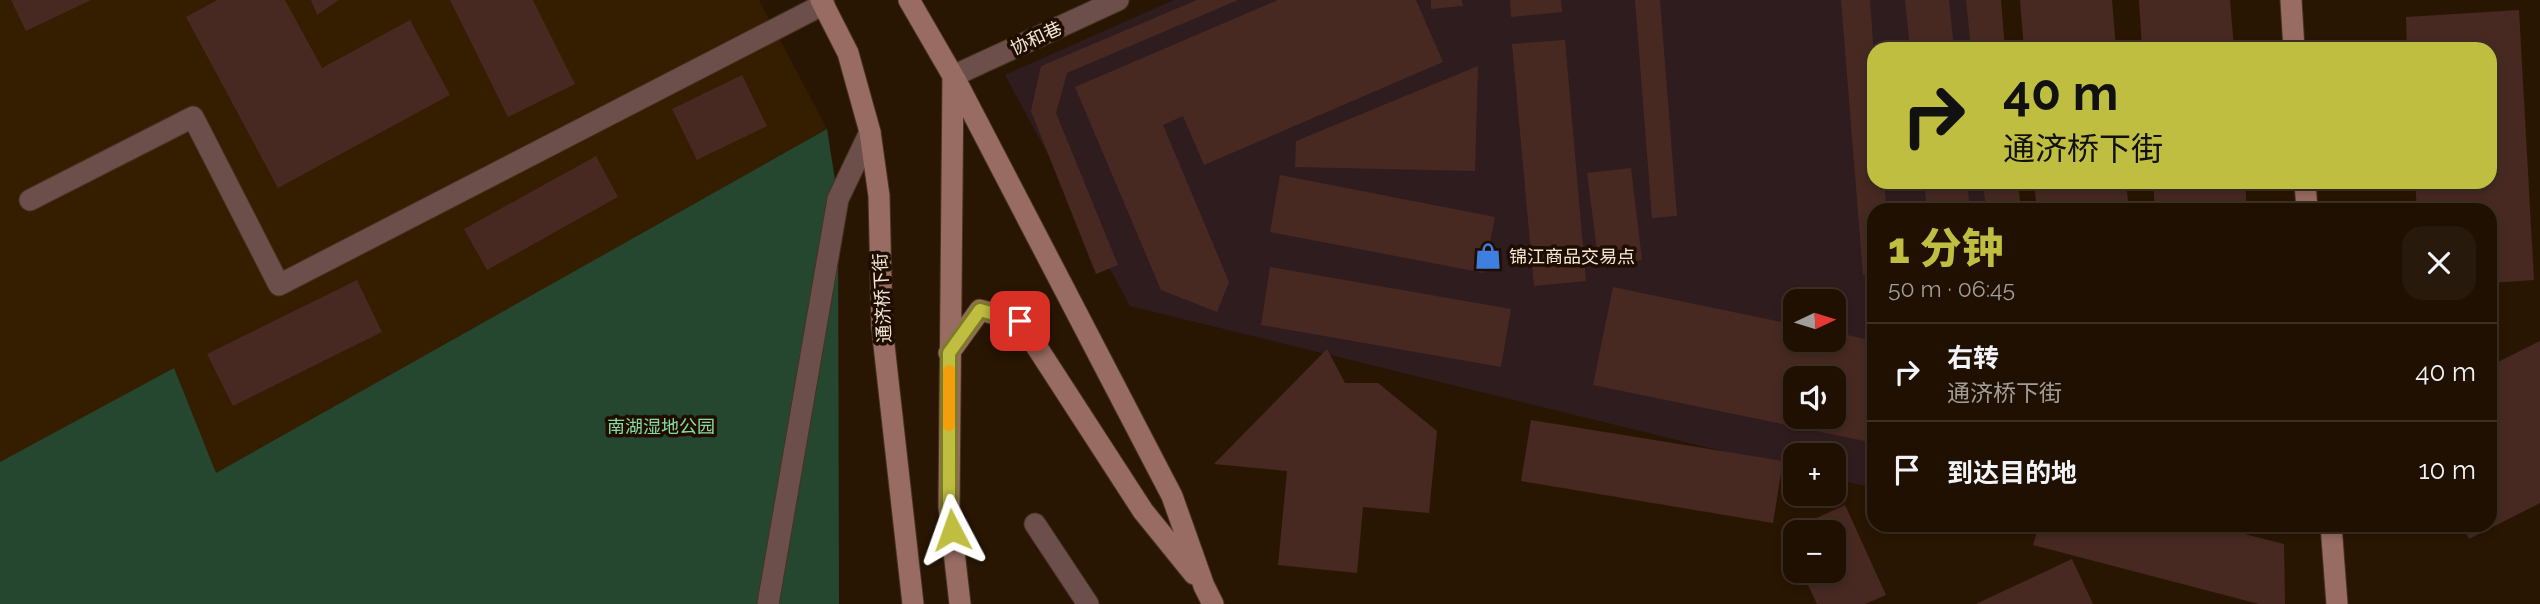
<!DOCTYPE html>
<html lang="zh">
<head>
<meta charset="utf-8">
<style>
	:root { --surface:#1f1002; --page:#27190c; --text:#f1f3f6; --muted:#a19d99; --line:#3c3024; --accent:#c0be41 }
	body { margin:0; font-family:Raleway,"Noto Sans SC",sans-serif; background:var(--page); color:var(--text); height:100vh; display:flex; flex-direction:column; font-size:26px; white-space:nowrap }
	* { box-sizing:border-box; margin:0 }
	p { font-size:23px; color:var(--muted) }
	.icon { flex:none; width:38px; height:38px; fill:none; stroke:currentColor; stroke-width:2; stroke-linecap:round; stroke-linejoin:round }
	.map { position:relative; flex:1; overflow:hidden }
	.sheet { position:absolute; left:1867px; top:203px; width:630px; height:329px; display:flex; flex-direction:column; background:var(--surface); border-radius:21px; box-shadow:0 4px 10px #0003,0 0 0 2px var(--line) }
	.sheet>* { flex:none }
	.top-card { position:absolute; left:1867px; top:42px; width:630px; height:147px; border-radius:21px; box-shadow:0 4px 10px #0003,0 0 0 2px var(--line); background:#c0be41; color:#111; overflow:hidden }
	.needle { width:46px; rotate:86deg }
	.fabs { position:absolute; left:1783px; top:289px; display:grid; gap:14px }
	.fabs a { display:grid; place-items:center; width:63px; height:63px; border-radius:14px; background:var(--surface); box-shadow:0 4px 10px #0003,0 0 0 2px var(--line); font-size:35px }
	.pin { position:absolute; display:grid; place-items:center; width:60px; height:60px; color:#fff; margin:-30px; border-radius:14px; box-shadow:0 4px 10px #0006 }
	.me { position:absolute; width:77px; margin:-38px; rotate:356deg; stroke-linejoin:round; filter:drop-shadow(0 0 5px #0008) }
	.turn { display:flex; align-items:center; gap:24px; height:147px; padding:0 21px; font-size:32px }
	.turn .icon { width:91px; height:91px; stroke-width:2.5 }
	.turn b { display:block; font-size:49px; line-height:60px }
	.round { display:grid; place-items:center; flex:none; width:74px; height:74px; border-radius:21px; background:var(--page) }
	.summary { display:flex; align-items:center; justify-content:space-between; height:119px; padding:0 21px }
	h1 { font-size:42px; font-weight:800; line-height:52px; color:var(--accent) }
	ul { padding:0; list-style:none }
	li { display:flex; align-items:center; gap:21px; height:98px; padding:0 21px; border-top:2px solid var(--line) }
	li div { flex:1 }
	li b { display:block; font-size:26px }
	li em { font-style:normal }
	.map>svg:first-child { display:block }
	.commercial { fill:#2f1c1f; fill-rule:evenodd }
	.built { fill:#351d00 }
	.green { fill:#254730 }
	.building { fill:#472922; fill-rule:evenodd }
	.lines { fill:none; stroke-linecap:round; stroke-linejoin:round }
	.lane-casing { stroke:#463320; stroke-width:23 }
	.street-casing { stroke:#463320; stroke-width:23 }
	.secondary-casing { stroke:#463320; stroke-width:23 }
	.lane { stroke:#6c4f4a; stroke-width:21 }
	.street { stroke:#6c4f4a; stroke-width:21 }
	.secondary { stroke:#996c63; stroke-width:21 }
	.route-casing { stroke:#7d7c2a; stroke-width:18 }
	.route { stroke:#c0be41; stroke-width:12 }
	.slow { stroke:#f59e0b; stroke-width:12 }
	.labels { text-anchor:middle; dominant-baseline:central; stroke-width:7; stroke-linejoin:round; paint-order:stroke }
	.street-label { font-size:18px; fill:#f5e8db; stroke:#1f0d00 }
	.poi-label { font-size:18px; fill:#f5e8db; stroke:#1f0d00; text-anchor:start }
	.park-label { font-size:18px; fill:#86dda3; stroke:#1f0d00 }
</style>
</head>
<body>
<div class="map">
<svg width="2540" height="604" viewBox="0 0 2540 604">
	<rect width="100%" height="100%" fill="#291602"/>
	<!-- commercial -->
	<path class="commercial" d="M1174,0H1997L2001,49H1874V182H2012L2014,210H1874V488L1834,479V455H1796L1795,469L1130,306L1005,75ZM1796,301H1834V340H1796ZM1796,378H1834V416H1796Z"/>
	<!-- built -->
	<path class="built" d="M0,0H759L827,129L216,473L0,462Z"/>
	<!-- green -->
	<path class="green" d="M827,129L838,199L839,604H0V462L174,368L216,473Z"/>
	<!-- building -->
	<path class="building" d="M11,0H91L26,31Z
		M217,0H285L322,68L410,20L450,95L278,188L186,17Z
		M311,0H339L317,15Z
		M450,0H533L575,84L508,117Z
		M1197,0H1238L1067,73L1056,113L1118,265L1096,274L1031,111L1041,66Z
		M1278,0H1416L1443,62L1204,165L1183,116L1163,125L1229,282L1217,312L1161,290L1075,87Z
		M1431,0H1462L1463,6L1431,9Z
		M1510,0H1561L1562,12L1511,17Z
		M1635,0H1660L1677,216L1652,218Z
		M1841,0H1870L1874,55V182H1884L1887,210H1874V274L1863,275Z
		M1905,0H1949L1954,49H1910Z
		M1966,0H2001L2005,49H1971Z
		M2020,0H2112L2116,49H2024Z
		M2139,0H2230L2234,49H2142Z
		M2519,10L2534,280L2490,283V210H2417L2415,182H2490V49H2407L2406,17Z
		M1565,40L1586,281L1534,286L1512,44Z
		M1478,66L1475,171L1295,167L1296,141Z
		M742,75L767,126L697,160L672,109Z
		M596,156L618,197L487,270L464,229Z
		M1631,168L1642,260L1599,266L1587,173Z
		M1280,175L1495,217L1484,273L1270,232Z
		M1924,182H1967L1970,210H1927Z
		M1983,182H2018L2021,210H1986Z
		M2034,182H2126L2129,210H2037Z
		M2153,182H2245L2247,210H2155Z
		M1270,267L1511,309L1501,367L1261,325Z
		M357,280L382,332L233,406L207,354Z
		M1613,287L1796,325V340H1834V332L1874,341V443L1593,385ZM1796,378H1834V416H1796Z
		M2540,341V503L2469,539L2462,525H2490V366Z
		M1327,349L1345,383H1378L1437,431L1429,513L1363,507L1357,573L1278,565L1287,471L1214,464Z
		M1531,420L1783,461L1773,523L1521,481Z
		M1845,505L1886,595L1865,604H1817L1801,570H1834V532H1796V559L1784,533Z
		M2039,525H2209L2284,544L2285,604H2259L2033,545Z
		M2072,559L2093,604H1976Z"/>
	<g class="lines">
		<defs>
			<path id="lane" d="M30,200L193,117L279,285L824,4
				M1035,524L1088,604"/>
			<path id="street" d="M953,76L1118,0
				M768,604L838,199L870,132"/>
			<path id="secondary" d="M821,0L848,53L870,132L879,196L882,327L913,604
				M909,0L953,76L949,507L960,604
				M2291,0L2294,49
				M955,79L1172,496L1204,586L1213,604
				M2305,182L2307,210
				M949,353L980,310L1020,321L1143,511L1194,574
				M2331,525L2337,604"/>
		</defs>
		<!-- lane casing -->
		<use href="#lane" class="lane-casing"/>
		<!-- street casing -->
		<use href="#street" class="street-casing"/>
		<!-- secondary casing -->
		<use href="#secondary" class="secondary-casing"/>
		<!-- lane -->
		<use href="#lane" class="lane"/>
		<!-- street -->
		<use href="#street" class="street"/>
		<!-- secondary -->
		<use href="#secondary" class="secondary"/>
	</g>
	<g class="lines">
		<defs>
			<path id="route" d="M952,530L949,507V353L980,310L1020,321"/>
		</defs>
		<!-- route casing -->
		<use href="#route" class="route-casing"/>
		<!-- route -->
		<use href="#route" class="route"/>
		<!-- slow -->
		<path class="slow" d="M949,371V425"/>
	</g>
	<!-- icons -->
	<defs>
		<symbol id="shop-bare" viewBox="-9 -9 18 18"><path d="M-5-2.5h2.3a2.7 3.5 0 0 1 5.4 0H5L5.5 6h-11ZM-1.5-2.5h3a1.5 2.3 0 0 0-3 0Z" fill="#3f7fe0" stroke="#1f0d00" stroke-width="2.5" paint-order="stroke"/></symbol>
	</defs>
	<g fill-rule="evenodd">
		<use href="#shop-bare" x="1469" y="237" width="38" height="38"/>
	</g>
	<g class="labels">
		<!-- street labels -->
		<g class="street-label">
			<text transform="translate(1036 38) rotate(-25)">协和巷</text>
			<text transform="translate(882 298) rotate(-93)">通济桥下街</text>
		</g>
		<!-- poi labels -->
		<g class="poi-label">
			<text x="1509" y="256">锦江商品交易点</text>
		</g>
		<!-- park labels -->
		<g class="park-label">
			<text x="661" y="426">南湖湿地公园</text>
		</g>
	</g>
</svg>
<div class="fabs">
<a><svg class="needle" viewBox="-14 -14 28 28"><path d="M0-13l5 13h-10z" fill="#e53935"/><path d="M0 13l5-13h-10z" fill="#a19d99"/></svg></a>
<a><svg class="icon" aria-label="sound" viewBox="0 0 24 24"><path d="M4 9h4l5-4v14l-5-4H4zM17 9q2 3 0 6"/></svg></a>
<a>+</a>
<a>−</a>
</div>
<div class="pin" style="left:1020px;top:321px;background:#d93025"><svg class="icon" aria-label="arrive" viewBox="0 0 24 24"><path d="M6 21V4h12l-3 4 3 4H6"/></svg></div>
<svg class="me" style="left:952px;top:530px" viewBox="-20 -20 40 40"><path d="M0-17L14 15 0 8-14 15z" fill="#c0be41" stroke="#fff" stroke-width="4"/></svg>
<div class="top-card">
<div class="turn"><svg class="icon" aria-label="right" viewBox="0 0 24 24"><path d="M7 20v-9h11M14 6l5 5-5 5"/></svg><div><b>40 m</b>通济桥下街</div></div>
</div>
<section class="sheet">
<div class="summary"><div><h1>1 分钟</h1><p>50 m · 06:45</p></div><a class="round"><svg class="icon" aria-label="close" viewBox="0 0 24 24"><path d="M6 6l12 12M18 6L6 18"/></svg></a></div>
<ul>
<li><svg class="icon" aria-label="right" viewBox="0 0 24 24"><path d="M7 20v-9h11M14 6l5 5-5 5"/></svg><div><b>右转</b><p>通济桥下街</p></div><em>40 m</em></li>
<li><svg class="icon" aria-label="arrive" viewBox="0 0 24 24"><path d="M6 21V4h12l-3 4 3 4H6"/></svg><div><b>到达目的地</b></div><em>10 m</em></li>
</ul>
</section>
</div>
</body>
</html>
